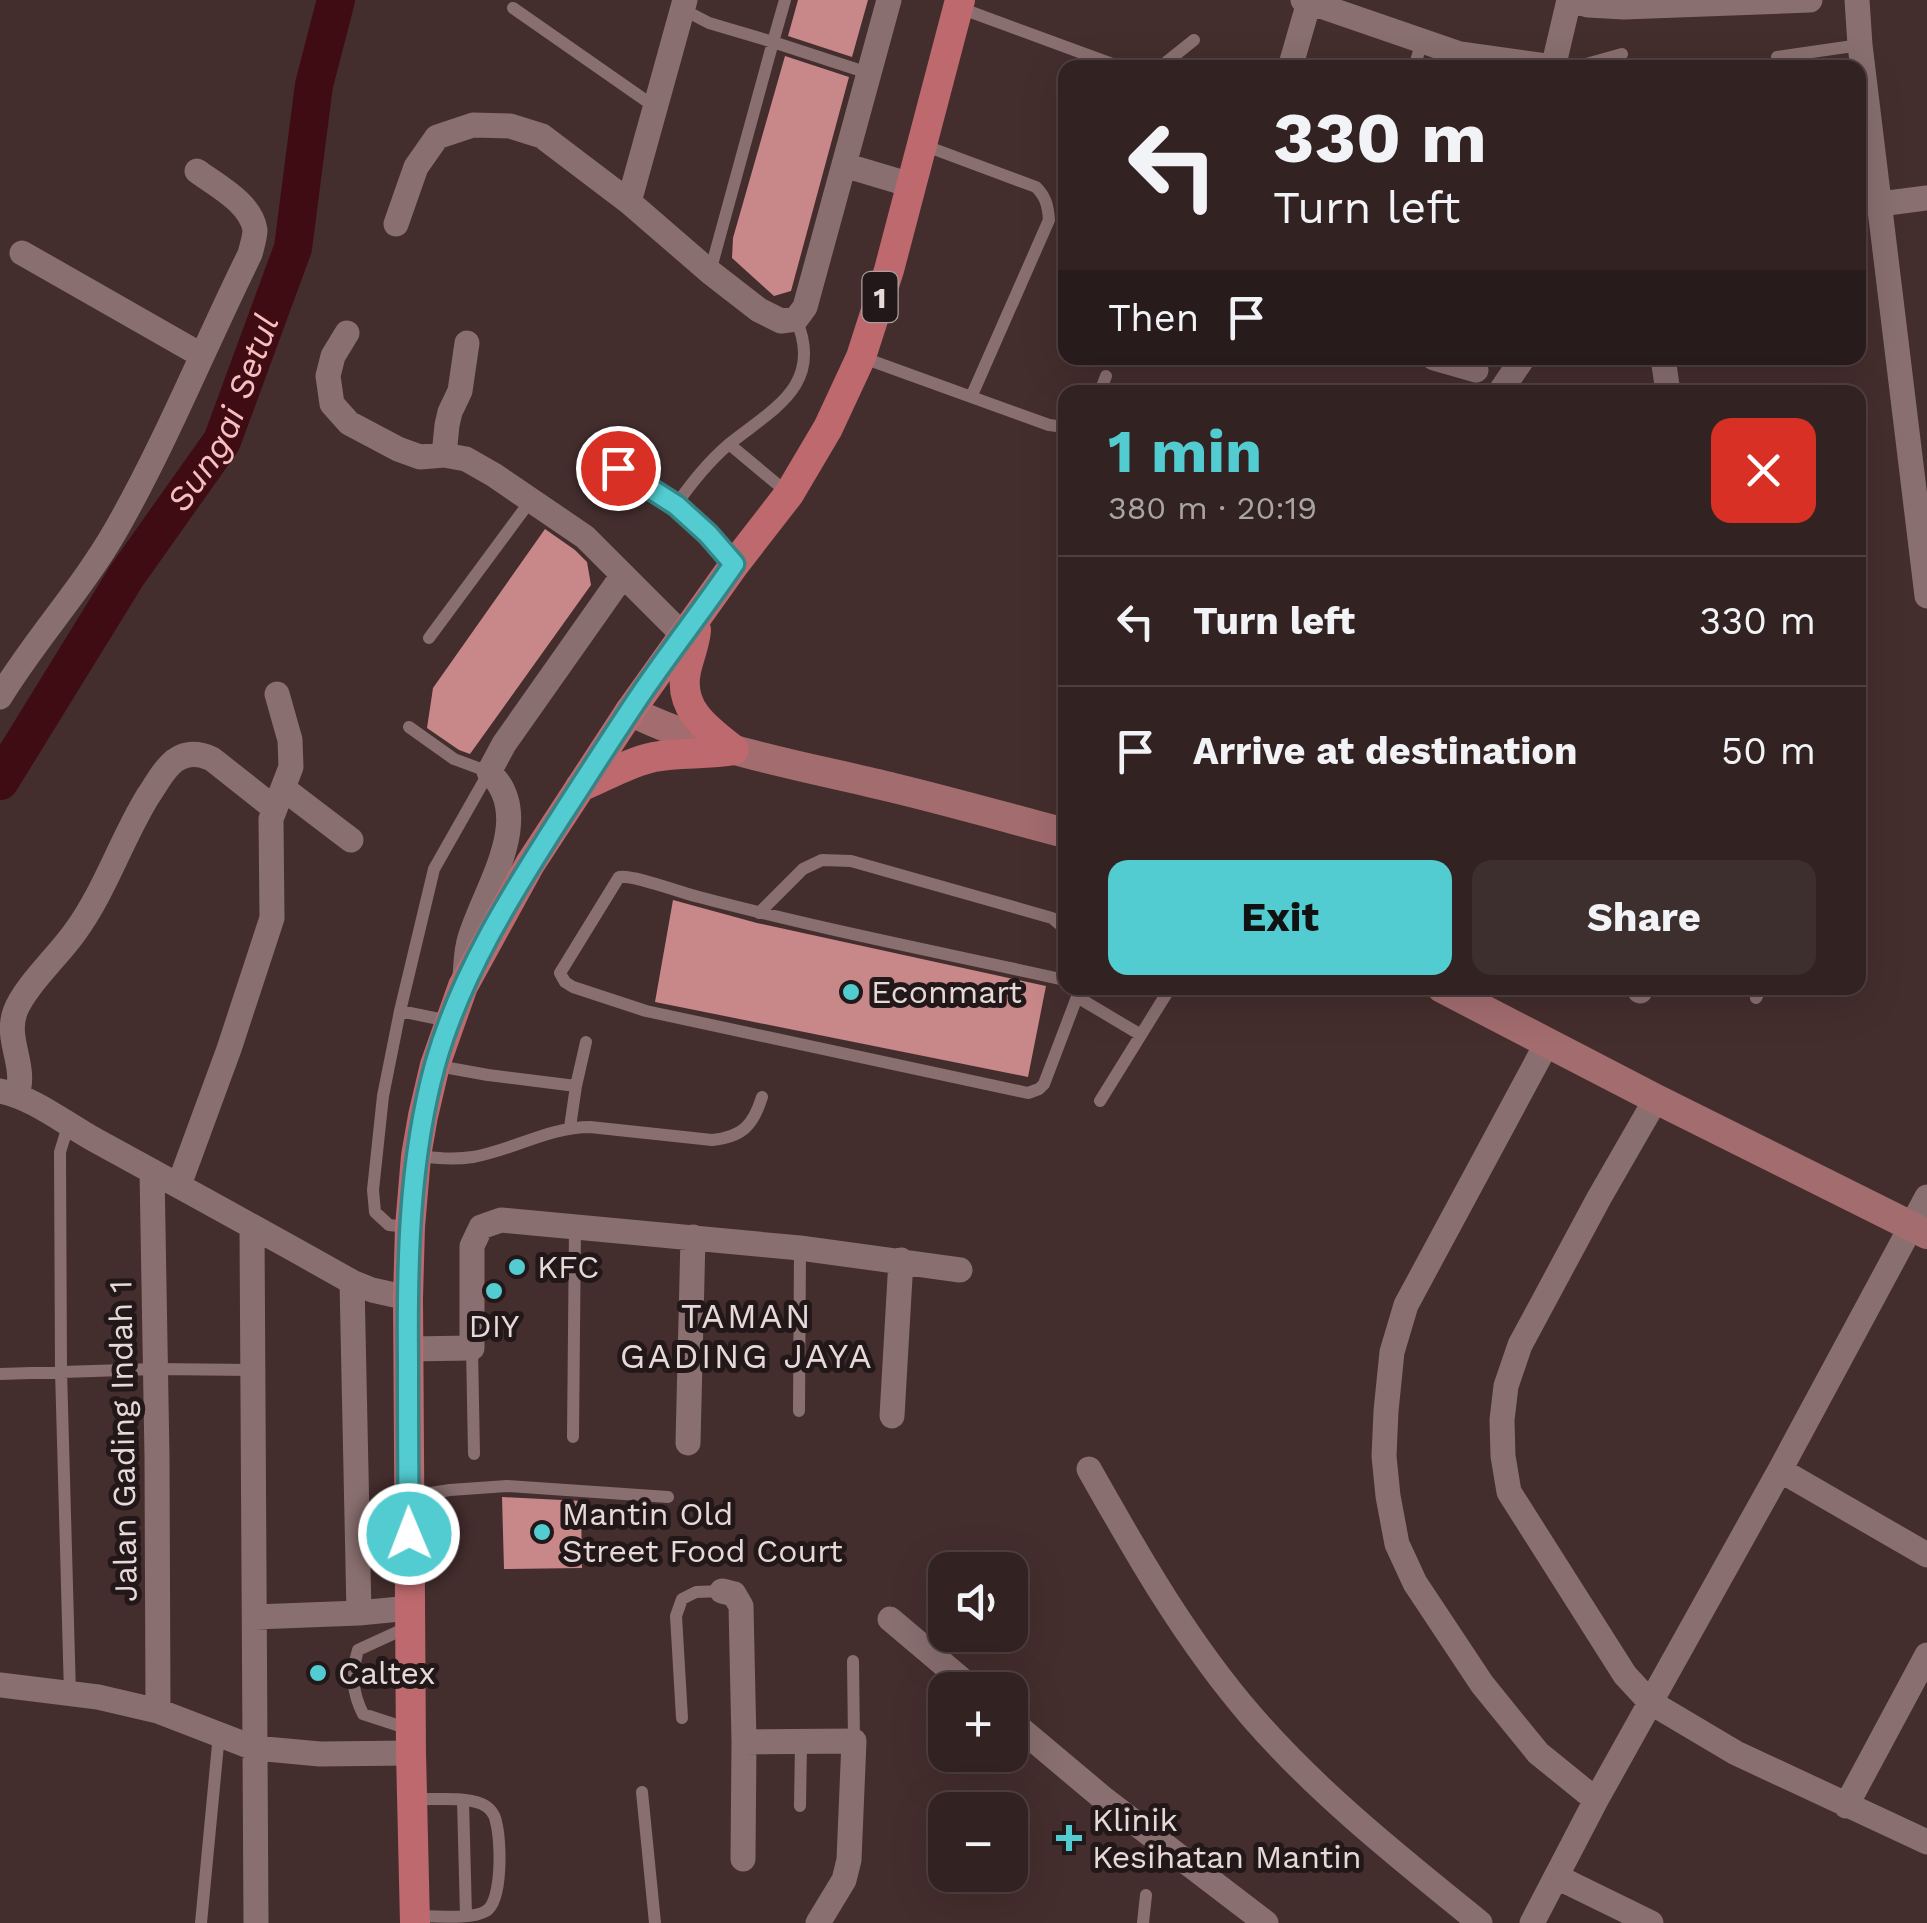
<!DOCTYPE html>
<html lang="en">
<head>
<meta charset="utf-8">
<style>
	:root { --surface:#322; --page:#3e2f2f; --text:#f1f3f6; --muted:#a9a4a5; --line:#4e3f40; --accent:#52ccd0 }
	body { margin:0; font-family:"Work Sans",sans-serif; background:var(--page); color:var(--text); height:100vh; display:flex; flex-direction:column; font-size:38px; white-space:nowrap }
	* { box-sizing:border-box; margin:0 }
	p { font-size:32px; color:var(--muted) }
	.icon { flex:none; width:55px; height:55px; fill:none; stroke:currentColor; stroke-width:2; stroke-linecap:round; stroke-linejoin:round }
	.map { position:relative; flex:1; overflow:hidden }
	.sheet { position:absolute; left:1058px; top:385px; width:808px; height:610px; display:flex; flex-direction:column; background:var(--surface); border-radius:20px; box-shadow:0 10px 40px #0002,0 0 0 2px var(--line) }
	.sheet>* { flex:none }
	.banner { position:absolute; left:1058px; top:60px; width:808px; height:305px; border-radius:20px; box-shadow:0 10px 40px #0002,0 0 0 2px var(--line); background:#322; color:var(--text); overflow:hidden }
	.fabs { position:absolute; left:928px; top:1552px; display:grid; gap:20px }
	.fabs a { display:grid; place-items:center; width:100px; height:100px; border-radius:20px; background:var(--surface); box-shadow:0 10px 40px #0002,0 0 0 2px var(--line); font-size:50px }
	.pin { position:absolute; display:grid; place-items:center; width:85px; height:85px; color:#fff; margin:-42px; border:5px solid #fff; border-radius:50%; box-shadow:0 2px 10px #0007 }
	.me { position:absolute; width:110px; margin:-55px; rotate:359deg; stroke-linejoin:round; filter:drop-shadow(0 0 8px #0008) }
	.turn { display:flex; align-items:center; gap:35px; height:210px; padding:0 50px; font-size:45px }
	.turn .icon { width:130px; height:130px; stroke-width:2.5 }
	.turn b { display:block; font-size:70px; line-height:85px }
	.then { display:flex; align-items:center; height:95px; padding:0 50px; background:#0003; gap:20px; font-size:38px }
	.round { display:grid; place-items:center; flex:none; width:105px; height:105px; border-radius:20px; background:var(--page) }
	.overview { display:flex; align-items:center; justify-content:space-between; height:170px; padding:0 50px }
	h1 { font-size:60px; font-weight:700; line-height:75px; color:var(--accent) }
	.action { display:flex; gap:20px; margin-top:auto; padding:20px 50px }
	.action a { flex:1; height:115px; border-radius:20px; background:var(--accent); color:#111; font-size:40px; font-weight:700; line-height:115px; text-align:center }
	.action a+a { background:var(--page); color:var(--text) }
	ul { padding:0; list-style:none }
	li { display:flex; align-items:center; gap:30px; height:130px; padding:0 50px; border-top:2px solid var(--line) }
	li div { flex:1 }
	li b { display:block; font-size:38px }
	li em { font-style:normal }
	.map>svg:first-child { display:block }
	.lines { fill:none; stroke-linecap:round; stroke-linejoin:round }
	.river { stroke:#400c13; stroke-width:38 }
	.building { fill:#c88789 }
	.lane { stroke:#896f6f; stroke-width:12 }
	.street { stroke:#896f6f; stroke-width:25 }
	.secondary { stroke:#a36c6f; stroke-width:30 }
	.primary { stroke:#bd696e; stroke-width:30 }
	.route-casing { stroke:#358587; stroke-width:25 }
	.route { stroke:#52ccd0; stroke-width:18 }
	.poi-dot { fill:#52ccd0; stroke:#231819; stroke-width:4 }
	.labels { text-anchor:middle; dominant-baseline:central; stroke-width:10; stroke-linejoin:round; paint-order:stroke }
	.shield { fill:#231819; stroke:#ad9f9f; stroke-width:2.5 }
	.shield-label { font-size:30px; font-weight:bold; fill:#e8d9d9 }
	.poi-label { font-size:32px; fill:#e8d9d9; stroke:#231819; text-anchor:start }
	.street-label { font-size:32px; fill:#e8d9d9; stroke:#231819 }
	.water-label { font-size:35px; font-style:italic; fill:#f9bfc0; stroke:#231819 }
	.neighbourhood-label { font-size:35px; letter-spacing:2.5px; fill:#e8d9d9; stroke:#231819 }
</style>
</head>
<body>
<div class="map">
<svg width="1927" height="1923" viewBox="0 0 1927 1923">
	<rect width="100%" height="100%" fill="#442d2d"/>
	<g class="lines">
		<!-- river -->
		<path class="river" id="s1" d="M0,781L127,575L222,441L293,248L314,85L336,0"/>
	</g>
	<!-- building -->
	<path class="building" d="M798,0H868L852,57L788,36Z
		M785,56L849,77L791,291L774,296L732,258L733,238Z
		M545,529L575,550L587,562L591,585L470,754L459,750L427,728L433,688Z
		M673,900L757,923L1046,986L1028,1077L655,1002Z
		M502,1497L581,1501L582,1568L504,1569Z"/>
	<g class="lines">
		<!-- lane -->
		<path class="lane" d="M513,8L655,107
			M960,8L1123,68
			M682,9L709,23L773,42L785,0
			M1777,57L1860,45
			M1553,67L1579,66L1622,54
			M1159,68L1194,40
			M1414,68L1422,41
			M923,145L1036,187C1046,197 1048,206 1049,220L972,395
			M710,272L773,42L868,73
			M861,357L1049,425L1065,427
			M1100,392L1106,376
			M729,444L789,494
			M618,467L676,505L708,534L734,565
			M676,505C692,482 707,463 728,445C771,410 825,386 796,319
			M429,638L531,500
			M759,913L803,869L822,860L851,861L1052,918L1065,929
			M1065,980C943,953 820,929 699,897C682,893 632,874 619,877L560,973L565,982L573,987L646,1011L1028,1093L1039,1089L1044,1084L1077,997V988
			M1077,997L1141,1035
			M1756,998L1761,988
			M400,1011L449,1021
			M438,1066L488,1075L576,1086
			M1100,1101L1170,988
			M68,1126L60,1152L61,1370L70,1694
			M570,1127L576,1086L586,1042
			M416,1156C435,1158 454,1160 473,1157C513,1150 549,1127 590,1127L712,1140C742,1137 753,1126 762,1097
			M408,1227L389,1225L375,1212L373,1190L383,1096L400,1011L434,869L489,772L454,759L409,727
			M472,1348L474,1454
			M0,1374L155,1369L253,1370
			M799,1411L800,1248
			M573,1437L575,1226
			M411,1496L450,1490L507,1486L668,1497
			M408,1627L358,1650C351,1674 352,1692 363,1714L409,1729
			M853,1661L854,1741
			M682,1718L676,1616L682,1599L696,1592L722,1591
			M642,1792L655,1923
			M412,1799C433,1800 462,1796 482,1804C489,1807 495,1814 496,1822C501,1839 503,1901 486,1911C472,1920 434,1916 417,1916
			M463,1801L466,1915
			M800,1806L801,1743
			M201,1923L219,1734
			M1143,1923L1146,1895"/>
		<!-- street -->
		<path class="street" d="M1303,0L1460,54L1553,67
			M1572,0L1588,5L1624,7L1810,0
			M1857,0L1860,45L1927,596
			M1290,68L1309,2
			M1553,68L1569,0
			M844,165L911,185
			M629,202L685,0
			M1880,204L1927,198
			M396,224L416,167L437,137L473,125L510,126L542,136L629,202L710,272L759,310L781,321L796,319L805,307L889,0
			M22,253L201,355
			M347,333L333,356L328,376L332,404L349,423L398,449L420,457L444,455L466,459L494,475L585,537L684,636
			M1434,358L1476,370
			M1663,358L1668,392
			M1500,392L1523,358
			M444,455L447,425L450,412L460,391L467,343
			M0,697C36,638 83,588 117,528C167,440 205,345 250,254C252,246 255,237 255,230C251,203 217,186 197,171
			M284,789L351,840
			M465,976C466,964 466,950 470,938C484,890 537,817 489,772L504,744L623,575
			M1640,991L1641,988
			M1547,1043L1406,1305L1392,1352L1386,1411L1384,1456L1388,1496L1397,1544L1415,1583L1482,1684L1538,1753L1596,1800
			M0,1091C32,1097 66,1124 95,1140C181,1187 267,1234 352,1282L372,1290L408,1298
			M17,1095C27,1065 5,1041 15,1012C24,987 59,955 75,932C105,891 121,840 148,796C155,786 161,774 170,765C182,752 197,752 212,759L274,808
			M1656,1099L1599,1198L1520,1345L1506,1386L1502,1420L1503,1456L1509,1492L1625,1675L1650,1702L1736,1753L1927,1842
			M152,1171L157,1457L158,1711
			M179,1185L229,1049L272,918L271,819L291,767L290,740L277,694
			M252,1227L256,1923
			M408,1349L472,1348V1246L481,1227L501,1220L800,1248L960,1270
			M892,1416L901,1260
			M688,1443L693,1237
			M1089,1469C1138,1556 1187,1642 1253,1718C1320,1795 1400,1858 1480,1923
			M1780,1470L1927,1555
			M722,1591L734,1594L741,1606L744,1742
			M359,1613L410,1608
			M255,1617L359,1613L352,1282
			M890,1619L974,1690
			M0,1685L98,1697L158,1711L254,1748L320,1754L411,1753
			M1010,1720L1104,1799L1266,1923
			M1846,1806L1927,1655
			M743,1859L744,1742L854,1741L849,1860L844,1880L818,1923
			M1557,1877L1651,1923
			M1532,1923L1596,1800L1780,1470L1927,1197"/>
		<!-- secondary -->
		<path class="secondary" d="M630,711C713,752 805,766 894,788C952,802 1008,818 1065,833
			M1442,988L1656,1099L1927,1234"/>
		<!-- primary -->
		<path class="primary" d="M696,630C695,644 689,657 686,671C678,709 707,729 734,750
			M580,787C605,777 629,762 654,757C680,752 707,755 734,750
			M415,1923L411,1753L408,1298L410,1227L416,1156L423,1116L435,1065L463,986L530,864L630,711L734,565L789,494L828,428L861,357L889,270L960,0"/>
	</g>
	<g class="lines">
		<defs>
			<path id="route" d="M409,1534C408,1476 408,1417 408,1359C407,1261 409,1160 435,1065C460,975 512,893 562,815C588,775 614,734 641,694C671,650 704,608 734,564L708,534L676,505L618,468"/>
		</defs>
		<!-- route casing -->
		<use href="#route" class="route-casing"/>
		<!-- route -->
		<use href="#route" class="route"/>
	</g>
	<!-- markers -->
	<g class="poi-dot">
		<circle cx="851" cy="992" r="10"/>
		<circle cx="517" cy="1267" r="10"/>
		<circle cx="494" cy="1291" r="10"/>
		<circle cx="542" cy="1532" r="10"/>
		<circle cx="318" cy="1673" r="10"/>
		<path d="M1064 1823h10v10h10v10h-10v10h-10v-10h-10v-10h10z"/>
	</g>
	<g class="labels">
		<!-- shield labels -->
		<rect class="shield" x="862.5" y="272" width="35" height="50" rx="8"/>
		<g class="shield-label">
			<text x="880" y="297">1</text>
		</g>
		<!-- poi labels -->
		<g class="poi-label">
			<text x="871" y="992">Econmart</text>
			<text x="537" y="1267">KFC</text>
			<text x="494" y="1326" text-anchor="middle">DIY</text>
			<text x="562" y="1514">Mantin Old<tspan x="562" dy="37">Street Food Court</tspan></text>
			<text x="338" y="1673">Caltex</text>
			<text x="1092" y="1820">Klinik<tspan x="1092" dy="37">Kesihatan Mantin</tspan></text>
		</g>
		<!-- street labels -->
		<g class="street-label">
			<text transform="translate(123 1441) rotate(-91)">Jalan Gading Indah 1</text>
		</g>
		<!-- water labels -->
		<g class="water-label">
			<text stroke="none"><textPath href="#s1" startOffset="432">Sungai Setul</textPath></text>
		</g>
		<!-- neighbourhood labels -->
		<g class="neighbourhood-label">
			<text x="747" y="1316">TAMAN<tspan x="747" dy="40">GADING JAYA</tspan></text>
		</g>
	</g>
</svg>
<div class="fabs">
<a><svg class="icon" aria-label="sound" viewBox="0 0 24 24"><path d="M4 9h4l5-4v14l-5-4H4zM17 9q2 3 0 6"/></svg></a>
<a>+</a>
<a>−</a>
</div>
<div class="pin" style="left:618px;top:468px;background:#d93025"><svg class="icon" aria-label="arrive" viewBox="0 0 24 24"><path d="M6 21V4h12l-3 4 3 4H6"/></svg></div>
<svg class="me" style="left:409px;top:1534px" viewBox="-20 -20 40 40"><circle r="17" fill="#52ccd0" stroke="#fff" stroke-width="3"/><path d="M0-11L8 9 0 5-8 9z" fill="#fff"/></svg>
<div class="banner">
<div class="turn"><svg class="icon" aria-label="left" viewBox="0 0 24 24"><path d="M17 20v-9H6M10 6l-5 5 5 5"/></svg><div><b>330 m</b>Turn left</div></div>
<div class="then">Then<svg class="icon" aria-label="arrive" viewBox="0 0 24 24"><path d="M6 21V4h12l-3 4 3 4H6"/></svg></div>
</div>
<section class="sheet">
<div class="overview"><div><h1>1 min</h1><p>380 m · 20:19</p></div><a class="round" style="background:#d93025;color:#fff"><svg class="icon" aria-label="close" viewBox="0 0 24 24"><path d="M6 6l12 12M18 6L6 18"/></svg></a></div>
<ul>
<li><svg class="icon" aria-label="left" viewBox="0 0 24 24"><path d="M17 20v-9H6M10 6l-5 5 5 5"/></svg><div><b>Turn left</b></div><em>330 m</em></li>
<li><svg class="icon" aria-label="arrive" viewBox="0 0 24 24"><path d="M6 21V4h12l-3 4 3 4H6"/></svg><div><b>Arrive at destination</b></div><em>50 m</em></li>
</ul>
<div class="action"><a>Exit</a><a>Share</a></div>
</section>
</div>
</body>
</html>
